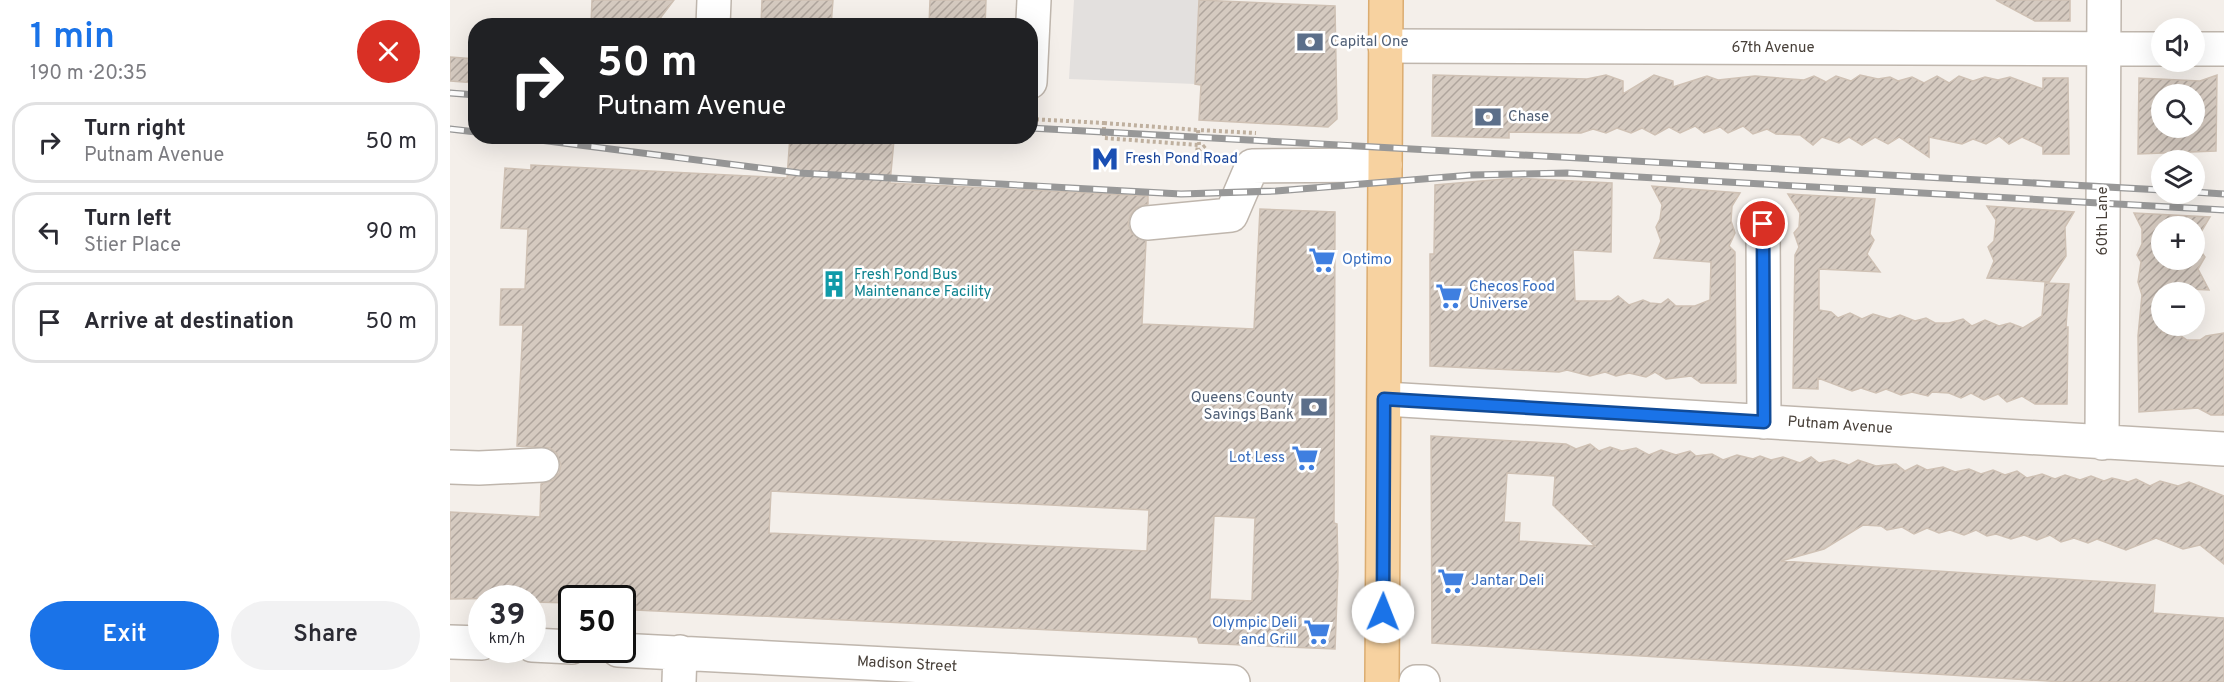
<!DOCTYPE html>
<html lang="en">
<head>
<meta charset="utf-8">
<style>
	:root { --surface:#fff; --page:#f2f2f3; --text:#2b2b33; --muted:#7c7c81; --line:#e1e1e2; --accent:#1a73e8 }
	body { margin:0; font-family:Overpass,sans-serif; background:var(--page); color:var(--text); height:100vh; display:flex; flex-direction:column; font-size:22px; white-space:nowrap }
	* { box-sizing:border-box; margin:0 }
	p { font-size:20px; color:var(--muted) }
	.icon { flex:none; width:33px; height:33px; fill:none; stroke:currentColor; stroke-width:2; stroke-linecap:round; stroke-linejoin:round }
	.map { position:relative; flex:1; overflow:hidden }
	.panel { display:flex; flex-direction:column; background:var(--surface); width:450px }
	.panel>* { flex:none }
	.top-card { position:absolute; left:18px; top:18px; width:570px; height:126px; border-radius:24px; box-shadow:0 6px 24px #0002; background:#202124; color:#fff; overflow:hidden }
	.buttons { position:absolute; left:1701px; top:18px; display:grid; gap:12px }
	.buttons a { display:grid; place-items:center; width:54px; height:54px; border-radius:50%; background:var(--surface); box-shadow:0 6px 24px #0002; font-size:30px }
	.speed { position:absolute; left:18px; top:585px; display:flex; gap:12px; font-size:30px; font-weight:700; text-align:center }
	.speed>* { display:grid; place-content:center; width:78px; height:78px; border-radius:50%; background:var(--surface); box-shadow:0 6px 24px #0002; line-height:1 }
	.speed small { font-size:15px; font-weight:400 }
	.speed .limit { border:3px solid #111; border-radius:9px; background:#fff; color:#111 }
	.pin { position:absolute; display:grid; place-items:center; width:51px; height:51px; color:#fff; margin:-26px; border:3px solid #fff; border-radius:50%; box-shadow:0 2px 6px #0007 }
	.me { position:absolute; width:66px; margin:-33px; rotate:1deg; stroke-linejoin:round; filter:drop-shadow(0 0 4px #0008) }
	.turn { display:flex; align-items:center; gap:21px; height:126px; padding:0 30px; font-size:27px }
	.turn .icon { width:78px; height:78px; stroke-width:2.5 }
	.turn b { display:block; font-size:42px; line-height:51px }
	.round { display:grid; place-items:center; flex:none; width:63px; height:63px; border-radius:32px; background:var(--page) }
	.headline { display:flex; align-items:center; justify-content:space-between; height:102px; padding:0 30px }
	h1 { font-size:36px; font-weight:600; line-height:45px; color:var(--accent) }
	.action { display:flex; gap:12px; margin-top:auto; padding:12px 30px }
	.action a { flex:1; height:69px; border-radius:36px; background:var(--accent); color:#fff; font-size:24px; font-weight:600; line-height:69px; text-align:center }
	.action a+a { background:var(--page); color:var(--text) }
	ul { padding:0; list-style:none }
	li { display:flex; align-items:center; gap:18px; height:81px; margin:0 12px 9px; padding:0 18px; border:3px solid var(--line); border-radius:24px }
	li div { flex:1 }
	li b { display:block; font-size:22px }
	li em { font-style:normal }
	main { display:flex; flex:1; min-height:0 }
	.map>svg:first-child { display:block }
	.parking { fill:#e3e0de }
	.building { fill:url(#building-hatch); stroke:#cfc1b4; stroke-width:1.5; fill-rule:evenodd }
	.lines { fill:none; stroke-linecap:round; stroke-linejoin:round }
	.minor-casing { stroke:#bfb6ad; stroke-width:36 }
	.major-casing { stroke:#dbac70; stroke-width:36 }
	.path { stroke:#bfb09f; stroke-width:4; stroke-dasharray:3 3; stroke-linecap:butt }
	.minor { stroke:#fff; stroke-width:33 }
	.major { stroke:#f7d2a0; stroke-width:33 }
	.rail-casing { stroke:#989898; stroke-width:7 }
	.rail { stroke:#fff; stroke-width:4.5; stroke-dasharray:14; stroke-linecap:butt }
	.route-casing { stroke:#114b97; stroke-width:15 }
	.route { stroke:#1a73e8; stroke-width:10 }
	.labels { text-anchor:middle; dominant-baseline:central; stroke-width:5; stroke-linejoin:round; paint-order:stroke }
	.service-label { font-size:15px; fill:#4e5e75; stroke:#fff; text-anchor:start }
	.street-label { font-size:15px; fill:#473f38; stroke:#fff }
	.transit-label { font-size:15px; fill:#164399; stroke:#fff; text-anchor:start }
	.shop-label { font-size:15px; fill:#366cbe; stroke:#fff; text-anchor:start }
	.culture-label { font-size:15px; fill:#0d838f; stroke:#fff; text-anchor:start }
</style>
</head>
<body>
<main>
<section class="panel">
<div class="headline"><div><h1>1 min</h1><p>190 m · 20:35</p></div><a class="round" style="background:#d93025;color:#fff"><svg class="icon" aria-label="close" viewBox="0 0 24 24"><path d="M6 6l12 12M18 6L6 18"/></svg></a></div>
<ul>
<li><svg class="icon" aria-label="right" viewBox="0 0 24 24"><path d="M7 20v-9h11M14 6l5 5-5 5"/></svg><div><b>Turn right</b><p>Putnam Avenue</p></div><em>50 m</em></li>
<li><svg class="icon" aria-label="left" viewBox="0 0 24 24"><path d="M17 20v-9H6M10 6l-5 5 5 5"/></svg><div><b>Turn left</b><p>Stier Place</p></div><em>90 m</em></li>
<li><svg class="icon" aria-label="arrive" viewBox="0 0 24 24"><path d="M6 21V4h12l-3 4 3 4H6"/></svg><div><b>Arrive at destination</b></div><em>50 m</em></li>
</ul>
<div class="action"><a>Exit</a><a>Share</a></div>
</section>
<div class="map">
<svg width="1774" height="682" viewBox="0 0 1774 682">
	<defs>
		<pattern id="building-hatch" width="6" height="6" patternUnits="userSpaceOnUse" patternTransform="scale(1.5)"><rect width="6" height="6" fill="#d5cac0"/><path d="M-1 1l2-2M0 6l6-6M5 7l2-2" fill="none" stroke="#afa59d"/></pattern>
	</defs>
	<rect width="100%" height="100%" fill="#f4efea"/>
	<!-- parking -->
	<path class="parking" d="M624,0H749L745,84L619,79Z"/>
	<!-- building -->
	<path class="building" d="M142,0H224L211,17V26H141Z
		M312,0H383L381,26H311Z
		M480,0H536L535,26H479Z
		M749,0L885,6L887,119L878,127L749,120L751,85L745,84Z
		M1546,0H1620V21H1585Z
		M0,57L26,59V83L0,81Z
		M983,75L1137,79L1156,75L1173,81V94L1204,75L1223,81V87L1257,76L1268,80L1305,76L1354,80L1364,76L1376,82L1386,76L1401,81L1410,75L1428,79L1440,77L1448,81L1462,77L1474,83L1487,76L1499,83L1509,76L1523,81L1535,77L1548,80L1560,77L1593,89V78H1618L1619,154H1593V147L1572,137L1559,144L1549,136L1536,144L1523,139L1512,144L1479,137V157L1449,137L1438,144L1425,137L1412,145L1399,137L1389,143L1372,137L1363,145L1350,135L1326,134L1317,129L1303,134L1293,126L1278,133L1270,127L1254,133L1245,126L1230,133L1219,127L1205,135L1192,128L1181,133L1167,128L1156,133L1143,129L1131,133L1059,132V138L982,136Z
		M1767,75L1766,151L1688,154L1689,78L1750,81ZM1712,94H1744V128H1712Z
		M340,136L444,140L440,183L698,196V204L686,208L680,216L678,224L682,234L696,241L692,324L804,329L810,209L885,212L884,523L887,524L888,570L885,649L749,643L747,637L186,610V606H172V598H122V603L82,602V598L0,599V512L90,517L91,484L103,480L109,473L111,465L107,454L100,448L67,446L73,325H50L51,289H75L78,229L51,228L55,168L81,170V165L337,178ZM321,491L699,510L697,551L319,533ZM764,516L805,518L802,601L760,599Z
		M1066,178L1162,183L1161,252L1123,250L1125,301H1161L1168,296L1179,305L1193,300L1200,303L1211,304L1218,299L1226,306H1245L1260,300L1261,262L1204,258L1211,241L1206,227L1210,219L1212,205L1202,186L1290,193L1282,206L1281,221L1285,233L1279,246L1285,252L1286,383H1251L1241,376L1216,379L1205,372L1196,377L1179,373L1166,376L1155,372L1140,376L1117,370L1109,372L980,366V254H984L985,185Z
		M1338,194L1425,199L1420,234L1424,240L1417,254L1430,272L1369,269V310L1381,312L1388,318L1400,313L1412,319L1423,314L1440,319L1450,315L1465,321L1476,318L1485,323H1499L1513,319L1522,326L1535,320L1549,326L1560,323L1573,328L1592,316L1595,283L1619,284L1616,327H1618L1617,404H1585L1572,396L1557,402L1548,394L1534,400L1521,393L1511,398L1499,393L1482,392L1478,396L1462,392L1451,395L1436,389L1426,393L1411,388L1402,391L1368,378V389L1343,388L1345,255L1349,247L1344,233L1349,227L1350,213Z
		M1537,206L1624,212L1615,227L1616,256L1599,282L1537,278L1544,261L1538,247L1544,241L1546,220Z
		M1684,213L1760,217L1751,232L1750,250L1755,257L1748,269L1759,290L1717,288V292H1712V332L1727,333L1737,340H1750L1756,336L1774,333V415H1761L1748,408L1689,412L1688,336L1692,295L1688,282L1691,262L1687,255L1692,244V229ZM1712,226H1744V260H1712Z
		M981,436L1116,444L1126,449L1140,444L1149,451L1160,447L1172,451L1186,448L1199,455L1211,450L1226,455L1240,451L1246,456L1262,454L1273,460L1287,455L1303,459L1310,456L1321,460L1333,457L1350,463L1361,457L1369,463L1384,460L1399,465L1408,460L1426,466L1446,464L1455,471L1467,465L1477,470L1493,467L1505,472L1519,469L1531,474L1543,470L1555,475L1567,471L1577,478L1592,474L1605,479L1615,475L1630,480L1641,476L1654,481L1662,478L1678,482L1686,479L1700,486L1710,481L1728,486L1739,482L1774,496V564L1750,545L1733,549L1706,538L1676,550L1647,539L1638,543L1624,538L1611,542L1600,535L1587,540L1574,535L1561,539L1546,534L1537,536L1526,530L1514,535L1500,530L1489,533L1477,528L1464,534L1452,527L1437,530L1431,526L1413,525L1374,549L1331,561L1705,585L1703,613L1774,618V682H1614L982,643ZM1057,473L1105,476L1103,505L1145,546L1069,541L1070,523L1054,522Z"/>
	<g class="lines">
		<defs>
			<path id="minor" d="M263,26L264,0
				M935,46L1712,49
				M1744,49H1774
				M580,82L584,0
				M697,223L781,215L802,166L935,165
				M1313,224L1314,422
				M935,399L1774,449
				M1652,443L1654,0
				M0,467L29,468L92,465
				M0,642L32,643
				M82,645L122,647
				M168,650L783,682
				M229,682L230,652
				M966,682H973"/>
			<path id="major" d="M932,682L936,0"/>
		</defs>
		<!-- minor casing -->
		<use href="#minor" class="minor-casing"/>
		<!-- major casing -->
		<use href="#major" class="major-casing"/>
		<!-- path -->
		<path class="path" d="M580,119L654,123V138L748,145L747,152L756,145
			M654,123L748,130
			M577,136H579
			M749,145L748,130L806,133"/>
		<!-- minor -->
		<use href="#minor" class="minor"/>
		<!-- major -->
		<use href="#major" class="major"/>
		<defs>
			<path id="rail" d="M0,93L26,95
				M580,128L1712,190
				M0,129L26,132
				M58,136L349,173L731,194L826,191L1022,175L1117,173L1774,210
				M1744,192L1774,194"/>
		</defs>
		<!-- rail casing -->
		<use href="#rail" class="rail-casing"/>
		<!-- rail -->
		<use href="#rail" class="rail"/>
	</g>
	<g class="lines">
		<defs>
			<path id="route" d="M933,612L934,399L1314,422L1313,224"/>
		</defs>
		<!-- route casing -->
		<use href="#route" class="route-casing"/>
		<!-- route -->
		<use href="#route" class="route"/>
	</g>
	<!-- icons -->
	<defs>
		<symbol id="bank-bare" viewBox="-9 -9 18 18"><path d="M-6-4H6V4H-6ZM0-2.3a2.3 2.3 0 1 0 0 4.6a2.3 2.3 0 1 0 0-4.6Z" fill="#5c6f8a" stroke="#fff" stroke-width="2.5" paint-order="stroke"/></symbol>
		<symbol id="metro-bare" viewBox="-9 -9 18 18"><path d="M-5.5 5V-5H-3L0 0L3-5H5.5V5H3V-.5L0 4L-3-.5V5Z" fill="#1a4fb4" stroke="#fff" stroke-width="2.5" paint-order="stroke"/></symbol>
		<symbol id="supermarket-bare" viewBox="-9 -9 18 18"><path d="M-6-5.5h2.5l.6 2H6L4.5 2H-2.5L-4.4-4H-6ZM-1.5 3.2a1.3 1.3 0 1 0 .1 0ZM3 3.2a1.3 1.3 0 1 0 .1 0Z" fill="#3f7fe0" stroke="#fff" stroke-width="2.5" paint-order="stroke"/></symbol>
		<symbol id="building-bare" viewBox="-9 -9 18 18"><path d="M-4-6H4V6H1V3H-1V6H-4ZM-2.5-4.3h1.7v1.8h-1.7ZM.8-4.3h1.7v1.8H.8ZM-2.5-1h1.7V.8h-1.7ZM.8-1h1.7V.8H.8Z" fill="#0f9aa8" stroke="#fff" stroke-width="2.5" paint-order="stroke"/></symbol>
	</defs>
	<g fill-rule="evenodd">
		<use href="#bank-bare" x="841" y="23" width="38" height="38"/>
		<use href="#bank-bare" x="1019" y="98" width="38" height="38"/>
		<use href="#metro-bare" x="636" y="140" width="38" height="38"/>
		<use href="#supermarket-bare" x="853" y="241" width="38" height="38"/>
		<use href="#building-bare" x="365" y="265" width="38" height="38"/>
		<use href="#supermarket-bare" x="980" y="277" width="38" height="38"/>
		<use href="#bank-bare" x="845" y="388" width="38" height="38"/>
		<use href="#supermarket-bare" x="836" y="439" width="38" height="38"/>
		<use href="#supermarket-bare" x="982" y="562" width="38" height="38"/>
		<use href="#supermarket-bare" x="848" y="613" width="38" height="38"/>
	</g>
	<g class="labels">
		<!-- service labels -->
		<g class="service-label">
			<text x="880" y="42">Capital One</text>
			<text x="1058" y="117">Chase</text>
			<text x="844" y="398" text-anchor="end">Queens County<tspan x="844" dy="17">Savings Bank</tspan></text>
		</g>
		<!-- street labels -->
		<g class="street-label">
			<text x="1323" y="48">67th Avenue</text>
			<text transform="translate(1653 221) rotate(-90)">60th Lane</text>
			<text transform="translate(1390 426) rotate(4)">Putnam Avenue</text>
			<text transform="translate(457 665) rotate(3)">Madison Street</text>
		</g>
		<!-- transit labels -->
		<g class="transit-label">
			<text x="675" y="159">Fresh Pond Road</text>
		</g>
		<!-- shop labels -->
		<g class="shop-label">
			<text x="892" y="260">Optimo</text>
			<text x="1019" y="287">Checos Food<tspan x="1019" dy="17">Universe</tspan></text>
			<text x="835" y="458" text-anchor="end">Lot Less</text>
			<text x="1021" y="581">Jantar Deli</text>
			<text x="847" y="623" text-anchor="end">Olympic Deli<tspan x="847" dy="17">and Grill</tspan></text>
		</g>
		<!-- culture labels -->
		<g class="culture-label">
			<text x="404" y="275">Fresh Pond Bus<tspan x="404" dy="17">Maintenance Facility</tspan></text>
		</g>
	</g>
</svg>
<div class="buttons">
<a><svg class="icon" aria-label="sound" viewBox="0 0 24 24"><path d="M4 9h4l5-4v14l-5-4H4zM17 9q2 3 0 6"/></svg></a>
<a><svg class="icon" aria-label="search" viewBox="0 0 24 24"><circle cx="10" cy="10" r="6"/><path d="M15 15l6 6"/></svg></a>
<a><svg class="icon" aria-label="layers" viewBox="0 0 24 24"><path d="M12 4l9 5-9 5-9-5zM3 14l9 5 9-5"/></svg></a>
<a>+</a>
<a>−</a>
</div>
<div class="speed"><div>39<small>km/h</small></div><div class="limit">50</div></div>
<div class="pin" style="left:1313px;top:224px;background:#d93025"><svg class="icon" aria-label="arrive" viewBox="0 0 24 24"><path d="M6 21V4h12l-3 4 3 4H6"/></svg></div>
<svg class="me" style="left:933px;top:612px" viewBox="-20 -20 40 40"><circle r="19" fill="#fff"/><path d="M0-13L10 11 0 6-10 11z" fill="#1a73e8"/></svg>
<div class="top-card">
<div class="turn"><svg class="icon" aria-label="right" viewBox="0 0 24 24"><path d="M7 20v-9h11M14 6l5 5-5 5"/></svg><div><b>50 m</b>Putnam Avenue</div></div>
</div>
</div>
</main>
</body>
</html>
